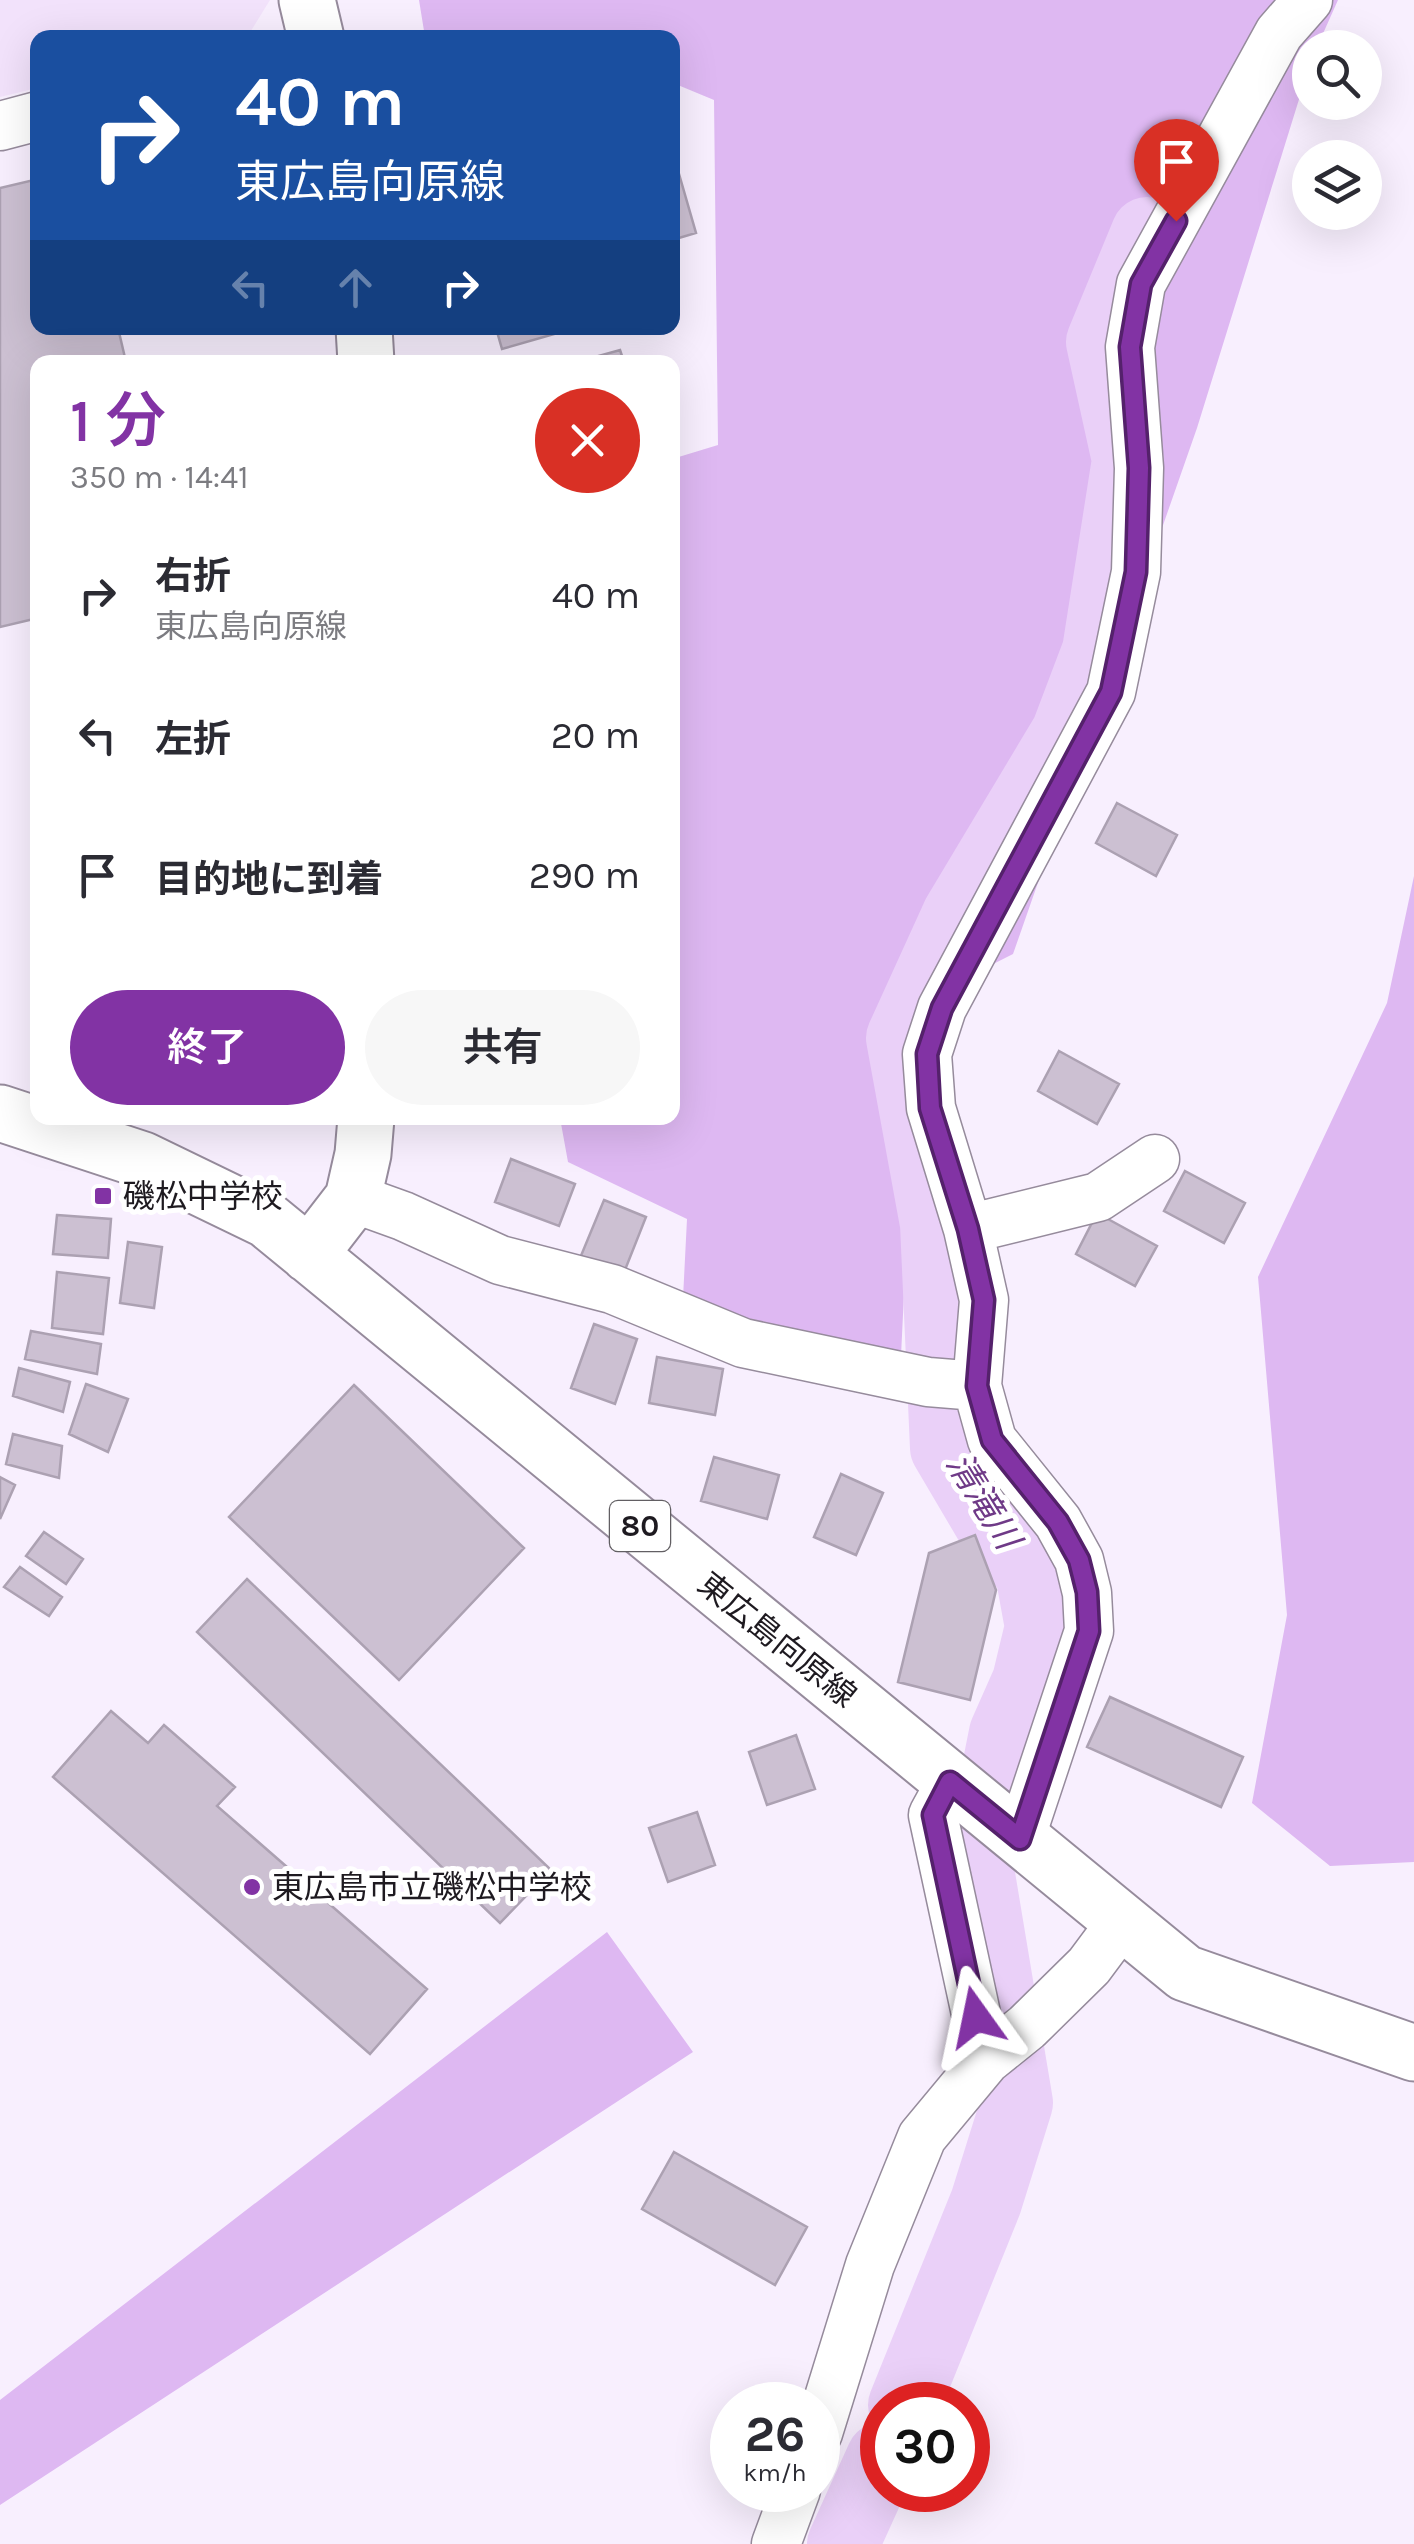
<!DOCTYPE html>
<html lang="ja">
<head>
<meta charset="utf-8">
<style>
	:root { --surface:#fff; --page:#f7f7f7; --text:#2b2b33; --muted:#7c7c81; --accent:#8233a4 }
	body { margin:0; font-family:Karla,"Noto Sans JP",sans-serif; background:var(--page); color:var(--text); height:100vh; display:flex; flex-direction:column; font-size:38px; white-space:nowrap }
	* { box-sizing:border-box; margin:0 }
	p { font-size:32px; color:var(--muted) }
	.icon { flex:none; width:55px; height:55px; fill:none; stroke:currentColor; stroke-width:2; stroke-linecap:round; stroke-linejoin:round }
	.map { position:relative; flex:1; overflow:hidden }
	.side { position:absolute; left:30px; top:355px; width:650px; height:770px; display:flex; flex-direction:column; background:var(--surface); border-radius:20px; box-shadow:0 10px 40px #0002 }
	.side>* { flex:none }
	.banner { position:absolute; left:30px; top:30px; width:650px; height:305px; border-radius:20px; box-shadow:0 10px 40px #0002; background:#1a4fa0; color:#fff; overflow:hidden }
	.tools { position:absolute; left:1292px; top:30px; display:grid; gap:20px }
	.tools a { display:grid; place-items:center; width:90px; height:90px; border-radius:50%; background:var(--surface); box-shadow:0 10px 40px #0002; font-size:50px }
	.speed { position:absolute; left:710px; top:2382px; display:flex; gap:20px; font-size:50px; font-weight:700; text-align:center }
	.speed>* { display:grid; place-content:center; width:130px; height:130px; border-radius:50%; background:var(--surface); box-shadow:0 10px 40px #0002; line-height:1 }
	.speed small { font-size:25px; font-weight:400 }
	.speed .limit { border:15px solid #d22; background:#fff; color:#111 }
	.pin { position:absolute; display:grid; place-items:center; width:85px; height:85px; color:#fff; margin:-102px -42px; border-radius:50% 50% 50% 0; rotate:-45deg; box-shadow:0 0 10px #0007 }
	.pin .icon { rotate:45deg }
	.me { position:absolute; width:110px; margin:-55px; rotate:348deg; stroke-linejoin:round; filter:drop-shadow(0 0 8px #0008) }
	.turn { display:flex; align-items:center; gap:35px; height:210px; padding:0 40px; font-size:45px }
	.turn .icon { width:130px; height:130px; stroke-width:2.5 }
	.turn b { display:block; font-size:70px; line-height:85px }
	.lanes { display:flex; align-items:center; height:95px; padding:0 40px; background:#0003; justify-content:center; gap:50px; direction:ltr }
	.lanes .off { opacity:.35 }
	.round { display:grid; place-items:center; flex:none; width:105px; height:105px; border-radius:52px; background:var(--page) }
	.overview { display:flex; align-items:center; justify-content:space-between; height:170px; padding:0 40px }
	h1 { font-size:60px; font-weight:600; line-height:75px; color:var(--accent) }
	.primary-button { display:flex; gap:20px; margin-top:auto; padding:20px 40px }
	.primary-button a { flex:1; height:115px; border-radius:60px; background:var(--accent); color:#fff; font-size:40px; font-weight:600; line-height:115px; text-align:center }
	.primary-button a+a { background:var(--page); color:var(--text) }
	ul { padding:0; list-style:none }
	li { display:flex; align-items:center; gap:30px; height:140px; padding:0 40px }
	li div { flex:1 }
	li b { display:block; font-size:38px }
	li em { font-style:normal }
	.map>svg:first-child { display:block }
	.built { fill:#f2e2fb }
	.green { fill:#deb8f2 }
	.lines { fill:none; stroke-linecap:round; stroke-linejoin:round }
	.river { stroke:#ead0f8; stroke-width:72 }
	.building { fill:#ccc0d2; stroke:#aca1b2; stroke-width:2.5 }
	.minor-casing { stroke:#968b9c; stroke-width:51 }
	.major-casing { stroke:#968b9c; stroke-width:59 }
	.minor { stroke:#fff; stroke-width:48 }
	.major { stroke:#fff; stroke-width:55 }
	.route-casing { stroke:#54216b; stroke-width:25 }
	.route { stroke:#8233a4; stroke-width:18 }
	.poi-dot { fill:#8233a4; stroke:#fff; stroke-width:4 }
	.labels { text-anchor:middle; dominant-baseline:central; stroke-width:10; stroke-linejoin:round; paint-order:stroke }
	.shield { fill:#fff; stroke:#625f63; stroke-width:2.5 }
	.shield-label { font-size:30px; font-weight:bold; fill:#1e1a20 }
	.poi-label { font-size:32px; fill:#1e1a20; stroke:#fff; text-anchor:start }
	.street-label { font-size:32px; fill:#1e1a20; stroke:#fff }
	.water-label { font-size:35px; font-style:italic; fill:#6f3a87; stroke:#fff }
</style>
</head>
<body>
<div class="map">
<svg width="1414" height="2544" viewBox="0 0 1414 2544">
	<rect width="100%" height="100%" fill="#f8effe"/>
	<!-- built -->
	<path class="built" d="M0,0H270L249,34L236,37L38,38L37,88L0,97Z"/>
	<!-- green -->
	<path class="green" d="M419,0H1338L1317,47L1310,48V64L1197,428L1013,954L918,1002L900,1377L682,1318L687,1219L568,1162L560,1118H672V459L718,445L714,100L673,83L672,38L425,37Z
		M1414,876V1862L1330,1866L1252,1803L1287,1615L1258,1277L1387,1003Z
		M607,1932L693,2052L0,2505V2400Z"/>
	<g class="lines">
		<!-- river -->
		<path class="river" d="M904,2405L986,2202L1017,2103L978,1869L1005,1733L1028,1681L1041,1627L1031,1572L989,1521L946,1448L936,1224L902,1038L958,915L1067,733L1098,651L1128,460L1102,342L1147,233
			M843,2544L882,2458"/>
	</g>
	<!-- building -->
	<path class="building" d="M677,167L696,233L672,240V168Z
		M38,179V328H118L126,362H38V618L0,627V188Z
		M496,328H575L502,349Z
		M620,350L624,362H577Z
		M1117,803L1177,835L1156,876L1096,843Z
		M1059,1051L1119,1084L1097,1124L1038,1091Z
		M511,1159L575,1184L559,1226L495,1202Z
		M1185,1171L1245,1203L1224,1243L1164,1211Z
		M604,1200L646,1217L621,1280L578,1263Z
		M1097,1213L1157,1246L1135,1286L1076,1254Z
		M57,1215L111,1219L108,1258L53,1254Z
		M128,1242L162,1247L154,1308L120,1303Z
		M57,1272L109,1278L103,1334L52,1328Z
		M594,1324L637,1339L615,1404L571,1388Z
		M31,1331L101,1344L97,1374L25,1359Z
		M657,1357L723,1369L715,1415L649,1403Z
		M19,1368L70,1382L63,1412L13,1396Z
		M86,1384L128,1399L108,1452L69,1434Z
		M354,1385L524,1548L399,1680L229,1517Z
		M13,1434L62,1446L59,1478L6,1464Z
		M714,1457L779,1475L767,1519L701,1501Z
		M841,1474L883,1493L856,1555L814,1537Z
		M0,1477L15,1485L0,1519Z
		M44,1532L83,1559L66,1584L26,1556Z
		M975,1535L996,1590L970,1700L898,1682L929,1553Z
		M20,1567L62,1597L49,1616L4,1587Z
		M247,1579L551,1870L500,1923L197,1632Z
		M1110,1697L1243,1757L1221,1807L1087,1747Z
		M111,1711L148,1743L164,1725L235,1787L217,1806L427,1989L370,2054L53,1777Z
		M796,1735L815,1789L767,1805L749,1752Z
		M697,1812L715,1865L668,1882L649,1828Z
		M674,2152L807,2227L775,2285L642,2209Z"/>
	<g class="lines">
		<defs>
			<path id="minor" d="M0,126L38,116
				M353,1198L403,1216L500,1260L612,1289L743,1343L928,1382L977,1386
				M968,1229L1098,1197L1155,1159
				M951,1782L933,1815L986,2060
				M1020,1839L1089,1631L1087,1593L1079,1560L1058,1522L992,1440L977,1386L984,1300L968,1229L931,1108L927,1054L942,1008L1111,692L1136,572L1139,468L1130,347L1141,284L1279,33L1308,0
				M818,2433L870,2265L922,2137L986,2060L1027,2027L1089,1966L1121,1923
				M776,2544L796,2490"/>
			<path id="major" d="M307,0L316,38
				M364,328L366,362
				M0,1113L143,1160L267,1220L1185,1973L1414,2053
				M309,1255L353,1198L363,1154L366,1118"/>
		</defs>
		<!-- minor casing -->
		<use href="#minor" class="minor-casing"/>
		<!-- major casing -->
		<use href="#major" class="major-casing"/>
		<!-- minor -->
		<use href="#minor" class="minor"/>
		<!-- major -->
		<use href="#major" class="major"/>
	</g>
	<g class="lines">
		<defs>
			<path id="route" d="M976,2017L933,1815L950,1782L1020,1839L1089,1631L1087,1592L1079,1560L1058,1522L992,1440L977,1386L984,1300L968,1229L930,1108L927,1054L942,1008L1111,692L1136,572L1139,468L1130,347L1141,284L1176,221"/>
		</defs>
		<!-- route casing -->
		<use href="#route" class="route-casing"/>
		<!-- route -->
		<use href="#route" class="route"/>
	</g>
	<!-- markers -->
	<g class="poi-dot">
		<rect x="93" y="1186" width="20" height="20" rx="5"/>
		<circle cx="252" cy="1887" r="10"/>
	</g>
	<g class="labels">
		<!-- shield labels -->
		<rect class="shield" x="610" y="1501" width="60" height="50" rx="8"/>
		<g class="shield-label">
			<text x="640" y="1526">80</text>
		</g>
		<!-- poi labels -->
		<g class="poi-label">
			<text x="123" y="1196">磯松中学校</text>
			<text x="272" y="1887">東広島市立磯松中学校</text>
		</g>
		<!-- street labels -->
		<g class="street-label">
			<text transform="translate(777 1640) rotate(39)">東広島向原線</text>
		</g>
		<!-- water labels -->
		<g class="water-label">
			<text transform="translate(983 1501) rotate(58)">清滝川</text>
		</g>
	</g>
</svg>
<div class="tools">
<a><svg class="icon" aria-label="search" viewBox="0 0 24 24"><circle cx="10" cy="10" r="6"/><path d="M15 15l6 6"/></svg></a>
<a><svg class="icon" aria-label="layers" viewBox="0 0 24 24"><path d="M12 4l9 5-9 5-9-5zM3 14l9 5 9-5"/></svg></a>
</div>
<div class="speed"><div>26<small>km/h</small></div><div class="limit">30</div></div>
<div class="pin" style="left:1176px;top:221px;background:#d93025"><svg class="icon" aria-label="arrive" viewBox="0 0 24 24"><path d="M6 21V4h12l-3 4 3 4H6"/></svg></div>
<svg class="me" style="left:976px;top:2017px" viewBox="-20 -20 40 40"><path d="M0-17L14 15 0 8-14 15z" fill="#8233a4" stroke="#fff" stroke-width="4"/></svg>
<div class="banner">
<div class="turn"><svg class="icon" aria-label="right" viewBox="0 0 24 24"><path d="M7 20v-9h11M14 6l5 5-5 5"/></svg><div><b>40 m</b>東広島向原線</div></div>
<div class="lanes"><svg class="icon off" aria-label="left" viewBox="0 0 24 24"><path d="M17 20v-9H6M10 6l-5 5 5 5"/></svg><svg class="icon off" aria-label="ahead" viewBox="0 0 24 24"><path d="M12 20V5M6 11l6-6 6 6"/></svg><svg class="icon" aria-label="right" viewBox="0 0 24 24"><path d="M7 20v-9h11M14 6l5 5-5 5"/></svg></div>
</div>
<section class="side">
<div class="overview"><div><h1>1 分</h1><p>350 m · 14:41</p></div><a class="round" style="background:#d93025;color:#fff"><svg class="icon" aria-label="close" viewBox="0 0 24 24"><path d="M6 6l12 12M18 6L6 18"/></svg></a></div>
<ul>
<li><svg class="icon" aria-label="right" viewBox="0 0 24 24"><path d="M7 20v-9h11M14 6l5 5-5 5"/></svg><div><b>右折</b><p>東広島向原線</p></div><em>40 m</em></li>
<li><svg class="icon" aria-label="left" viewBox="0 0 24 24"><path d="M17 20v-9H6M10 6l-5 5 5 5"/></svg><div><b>左折</b></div><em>20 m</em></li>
<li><svg class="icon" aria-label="arrive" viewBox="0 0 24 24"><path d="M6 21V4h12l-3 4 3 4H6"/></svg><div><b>目的地に到着</b></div><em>290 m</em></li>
</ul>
<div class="primary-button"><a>終了</a><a>共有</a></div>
</section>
</div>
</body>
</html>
